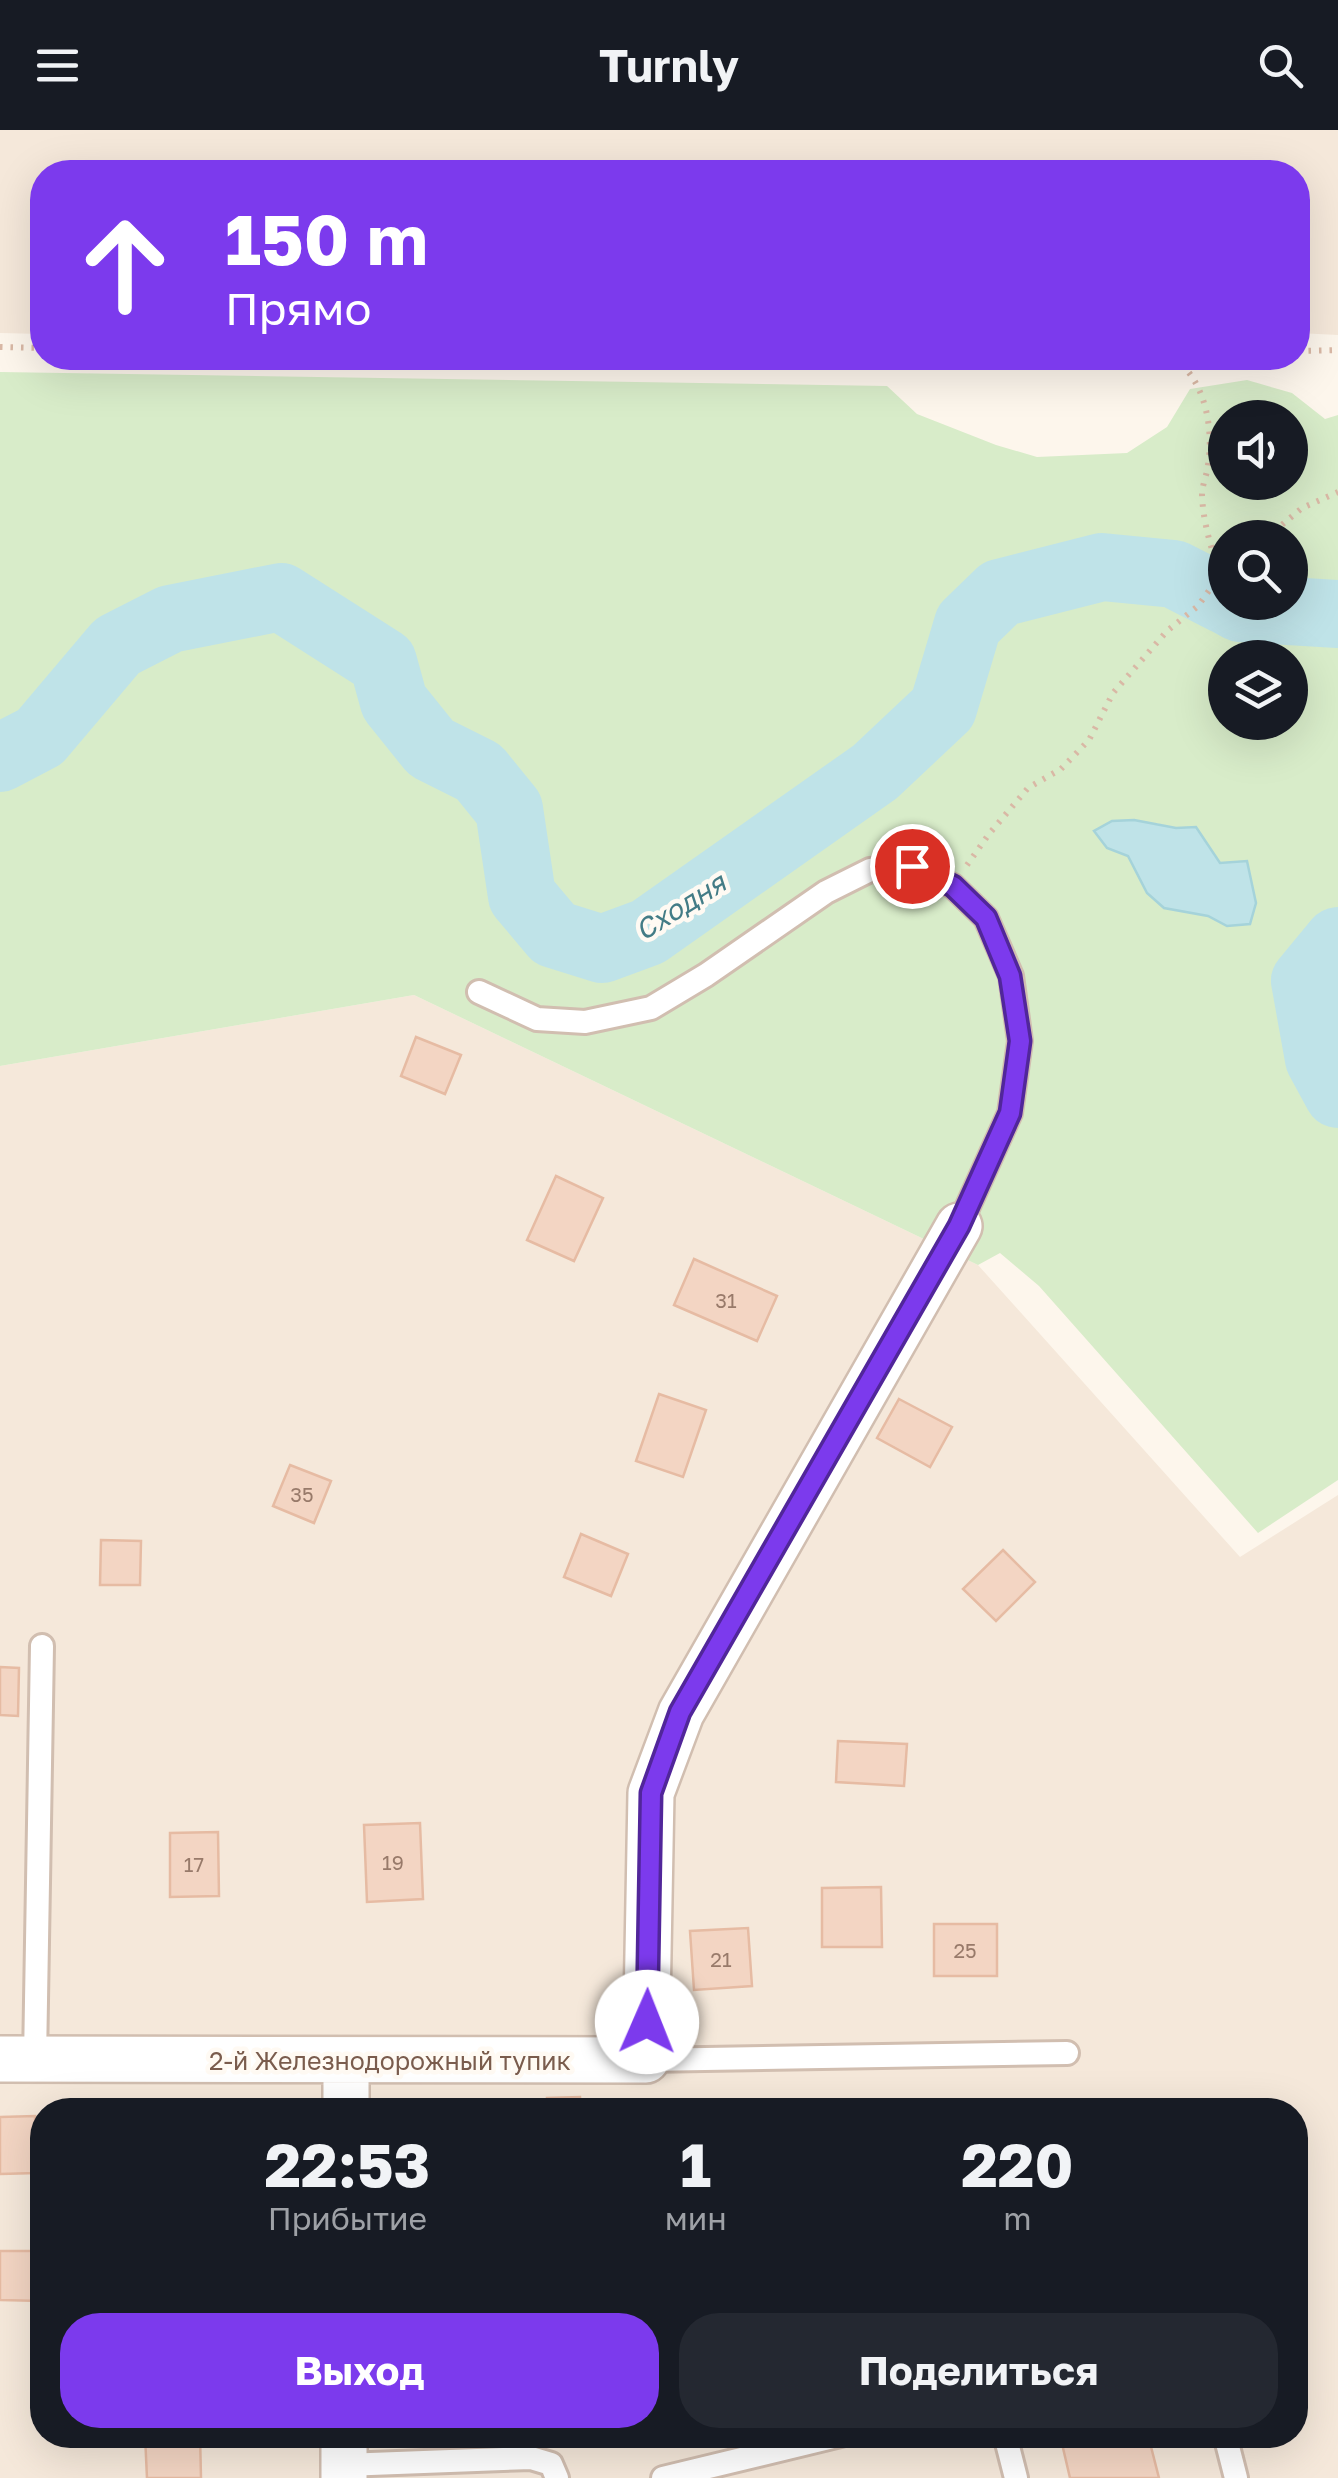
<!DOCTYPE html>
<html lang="ru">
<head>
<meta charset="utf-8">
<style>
	:root { --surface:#171b24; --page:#242831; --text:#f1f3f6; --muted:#9ea1a6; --accent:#7c3aed }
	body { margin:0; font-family:"Golos Text",sans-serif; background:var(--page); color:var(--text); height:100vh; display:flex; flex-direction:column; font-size:38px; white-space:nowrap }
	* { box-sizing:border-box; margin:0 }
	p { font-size:32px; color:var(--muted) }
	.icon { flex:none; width:55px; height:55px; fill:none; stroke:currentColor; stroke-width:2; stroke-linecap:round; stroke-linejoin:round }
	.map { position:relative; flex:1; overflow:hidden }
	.sheet { position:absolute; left:30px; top:1968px; width:1278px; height:350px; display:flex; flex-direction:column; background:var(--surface); border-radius:40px; box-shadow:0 10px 40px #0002 }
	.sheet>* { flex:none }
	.guide { position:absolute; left:30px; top:30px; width:1280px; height:210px; border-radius:40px; box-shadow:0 10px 40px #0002; background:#7c3aed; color:#fff; overflow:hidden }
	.fabs { position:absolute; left:1208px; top:270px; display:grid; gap:20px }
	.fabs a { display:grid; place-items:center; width:100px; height:100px; border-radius:50%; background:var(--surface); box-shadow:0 10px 40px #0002; font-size:50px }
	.pin { position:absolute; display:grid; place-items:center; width:85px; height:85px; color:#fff; margin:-42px; border:5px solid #fff; border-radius:50%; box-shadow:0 2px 10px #0007 }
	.me { position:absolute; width:110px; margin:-55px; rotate:1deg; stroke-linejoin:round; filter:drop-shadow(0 0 8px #0008) }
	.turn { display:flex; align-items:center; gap:35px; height:210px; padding:0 30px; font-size:45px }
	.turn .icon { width:130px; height:130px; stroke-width:2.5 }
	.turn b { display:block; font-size:70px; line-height:85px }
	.eta { display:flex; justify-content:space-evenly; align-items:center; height:170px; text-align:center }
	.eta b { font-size:60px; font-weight:700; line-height:70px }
	.button { display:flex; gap:20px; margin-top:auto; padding:20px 30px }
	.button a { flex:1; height:115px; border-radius:40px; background:var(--accent); color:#fff; font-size:40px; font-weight:700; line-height:115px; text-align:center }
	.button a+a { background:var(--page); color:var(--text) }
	header { display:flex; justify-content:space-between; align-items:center; height:130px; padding:0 30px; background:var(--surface); font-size:45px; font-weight:700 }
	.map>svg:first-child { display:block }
	.residential { fill:#f5e8da; fill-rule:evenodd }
	.green { fill:#d8ecc9; fill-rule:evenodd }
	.water { fill:#bfe3e8; stroke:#a5d3da; stroke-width:2.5 }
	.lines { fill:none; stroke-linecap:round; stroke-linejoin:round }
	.river { stroke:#bfe3e8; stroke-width:68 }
	.building { fill:#f3d5c3; stroke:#e6bba3; stroke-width:2.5 }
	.service-casing { stroke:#d1beb0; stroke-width:28 }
	.minor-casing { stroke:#d1beb0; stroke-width:50 }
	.path { stroke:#d9b8a5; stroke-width:6; stroke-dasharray:2.5 8; stroke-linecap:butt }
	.service { stroke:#fff; stroke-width:22 }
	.minor { stroke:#fff; stroke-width:45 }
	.route-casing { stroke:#51269a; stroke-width:25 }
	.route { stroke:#7c3aed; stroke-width:18 }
	.labels { text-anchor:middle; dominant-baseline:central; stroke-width:9; stroke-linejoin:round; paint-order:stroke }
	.number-label { font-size:20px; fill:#987a6a }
	.street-label { font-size:25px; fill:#7a5c4d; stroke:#fffaf3 }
	.water-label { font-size:28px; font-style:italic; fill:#437c86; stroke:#fffaf3 }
</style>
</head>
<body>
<header><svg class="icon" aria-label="menu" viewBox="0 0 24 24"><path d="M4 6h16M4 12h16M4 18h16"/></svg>Turnly<svg class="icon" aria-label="search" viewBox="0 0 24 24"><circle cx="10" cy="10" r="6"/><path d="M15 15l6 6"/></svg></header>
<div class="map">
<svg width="1338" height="2348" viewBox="0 0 1338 2348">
	<rect width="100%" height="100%" fill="#fdf6ec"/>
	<!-- residential -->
	<path class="residential" d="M0,0H1338V205L1298,203V42H42V204L0,203Z
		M414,865L978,1135L1240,1427L1338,1365V2348H0V936ZM42,1980H1295V2305H42Z"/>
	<!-- green -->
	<path class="green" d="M0,242L887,256L917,284L996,315L1037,327L1127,323L1167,297L1190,259L1247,250L1292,263L1325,289L1338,285V1350L1258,1403L1039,1156L1000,1123L978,1135L414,865L0,936ZM1225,288H1290V352H1225ZM1225,408H1290V472H1225ZM1225,528H1290V592H1225ZM1155,693L1176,698L1196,697L1220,733L1247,732L1256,773L1228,796L1208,786L1164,778L1147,763L1128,725Z"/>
	<!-- water -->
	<path class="water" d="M1134,690L1176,698L1196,697L1220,733L1247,731L1256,773L1250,794L1227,796L1208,786L1164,778L1147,763L1128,726L1107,718L1094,701L1112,691Z"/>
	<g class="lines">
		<!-- river -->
		<path class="river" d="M1229,472L1240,478L1338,484
			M0,628L40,607L117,516L170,489L281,467L383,532L394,572L431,618L479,642L509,679L522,766L554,804L602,819L648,802L875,642L943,578L968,494L1000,463L1102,437L1174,444L1225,470
			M1338,811L1305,851L1319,929L1338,964"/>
	</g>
	<!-- building -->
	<path class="building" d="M416,907L461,925L445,964L401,946Z
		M556,1046L603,1068L574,1131L527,1110Z
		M694,1129L777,1166L757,1211L674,1175Z
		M659,1264L706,1280L683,1347L636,1331Z
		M899,1269L952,1297L930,1337L877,1308Z
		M290,1335L331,1351L314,1393L273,1376Z
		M581,1404L628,1424L611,1466L564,1447Z
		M101,1410L141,1411L140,1455H100Z
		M1003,1420L1035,1452L996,1491L963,1459Z
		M0,1537L19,1538L18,1586L0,1585Z
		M838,1611L907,1614L904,1656L836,1652Z
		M420,1693L423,1769L367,1772L364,1695Z
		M218,1702L219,1766L170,1767V1703Z
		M881,1757L882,1817H822V1758Z
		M934,1794H997V1846H934Z
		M748,1798L752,1856L694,1860L690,1801Z
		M580,1967L581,1980H547V1968Z
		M35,1986L36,2043L0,2044V1987Z
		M0,2121H42V2171L0,2170Z
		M145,2305H200L201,2348H147Z
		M1060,2305H1148L1159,2348H1070Z"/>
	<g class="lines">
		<defs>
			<path id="service" d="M479,862L537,889L585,892L651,878L706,845L826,762L870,740L912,736L953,756L986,788L1011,846L1020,911L1010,983L959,1096
				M35,1930L42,1516
				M646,1930L1067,1923
				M1005,2305L1016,2348
				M1225,2305L1236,2348
				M344,2335L531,2328L551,2334L557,2348
				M663,2348L841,2305"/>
			<path id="minor" d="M0,1929L646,1930L651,1663L681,1583L959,1096
				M346,1980V1930
				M344,2348V2305"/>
		</defs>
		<!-- service casing -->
		<use href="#service" class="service-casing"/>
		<!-- minor casing -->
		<use href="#minor" class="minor-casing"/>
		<!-- path -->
		<path class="path" d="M0,217L42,218
			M1298,221L1338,220
			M419,228L990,236L1057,228
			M1174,228C1205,250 1214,298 1208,335C1207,345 1202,355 1202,365C1203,392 1211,417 1219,442
			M1266,408L1302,378L1338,362
			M967,735L989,704L1028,658L1061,639L1089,610L1113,563L1167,501L1198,476L1225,438"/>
		<!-- service -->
		<use href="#service" class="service"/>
		<!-- minor -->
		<use href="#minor" class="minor"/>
	</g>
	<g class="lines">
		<defs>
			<path id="route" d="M647,1892L651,1663L680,1582L959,1096L1010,983L1020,911L1010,846L986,788L953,756L912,736"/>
		</defs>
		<!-- route casing -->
		<use href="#route" class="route-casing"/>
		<!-- route -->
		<use href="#route" class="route"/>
	</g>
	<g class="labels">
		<!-- number labels -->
		<g class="number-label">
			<text x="726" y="1170">31</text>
			<text x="302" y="1364">35</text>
			<text x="393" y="1732">19</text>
			<text x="194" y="1734">17</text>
			<text x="965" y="1820">25</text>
			<text x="721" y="1829">21</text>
		</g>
		<!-- street labels -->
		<g class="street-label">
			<text x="390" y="1930">2-й Железнодорожный тупик</text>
		</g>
		<!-- water labels -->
		<g class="water-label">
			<text transform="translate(680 776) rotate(-32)">Сходня</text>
		</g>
	</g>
</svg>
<div class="fabs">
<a><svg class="icon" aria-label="sound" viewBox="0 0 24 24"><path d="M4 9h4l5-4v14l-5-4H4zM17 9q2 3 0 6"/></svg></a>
<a><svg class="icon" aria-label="search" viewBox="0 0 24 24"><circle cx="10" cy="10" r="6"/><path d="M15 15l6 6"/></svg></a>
<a><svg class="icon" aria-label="layers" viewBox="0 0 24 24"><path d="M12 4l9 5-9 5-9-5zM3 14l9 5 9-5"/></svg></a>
</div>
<div class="pin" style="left:912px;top:736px;background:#d93025"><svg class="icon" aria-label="arrive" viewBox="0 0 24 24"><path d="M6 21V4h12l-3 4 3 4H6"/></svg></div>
<svg class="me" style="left:647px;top:1892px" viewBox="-20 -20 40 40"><circle r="19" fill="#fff"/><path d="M0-13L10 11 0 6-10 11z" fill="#7c3aed"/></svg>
<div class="guide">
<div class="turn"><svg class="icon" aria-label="ahead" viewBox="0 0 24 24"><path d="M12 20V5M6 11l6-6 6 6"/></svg><div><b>150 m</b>Прямо</div></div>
</div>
<section class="sheet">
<div class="eta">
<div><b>22:53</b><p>Прибытие</p></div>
<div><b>1</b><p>мин</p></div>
<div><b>220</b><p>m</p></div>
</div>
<div class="button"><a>Выход</a><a>Поделиться</a></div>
</section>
</div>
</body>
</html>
